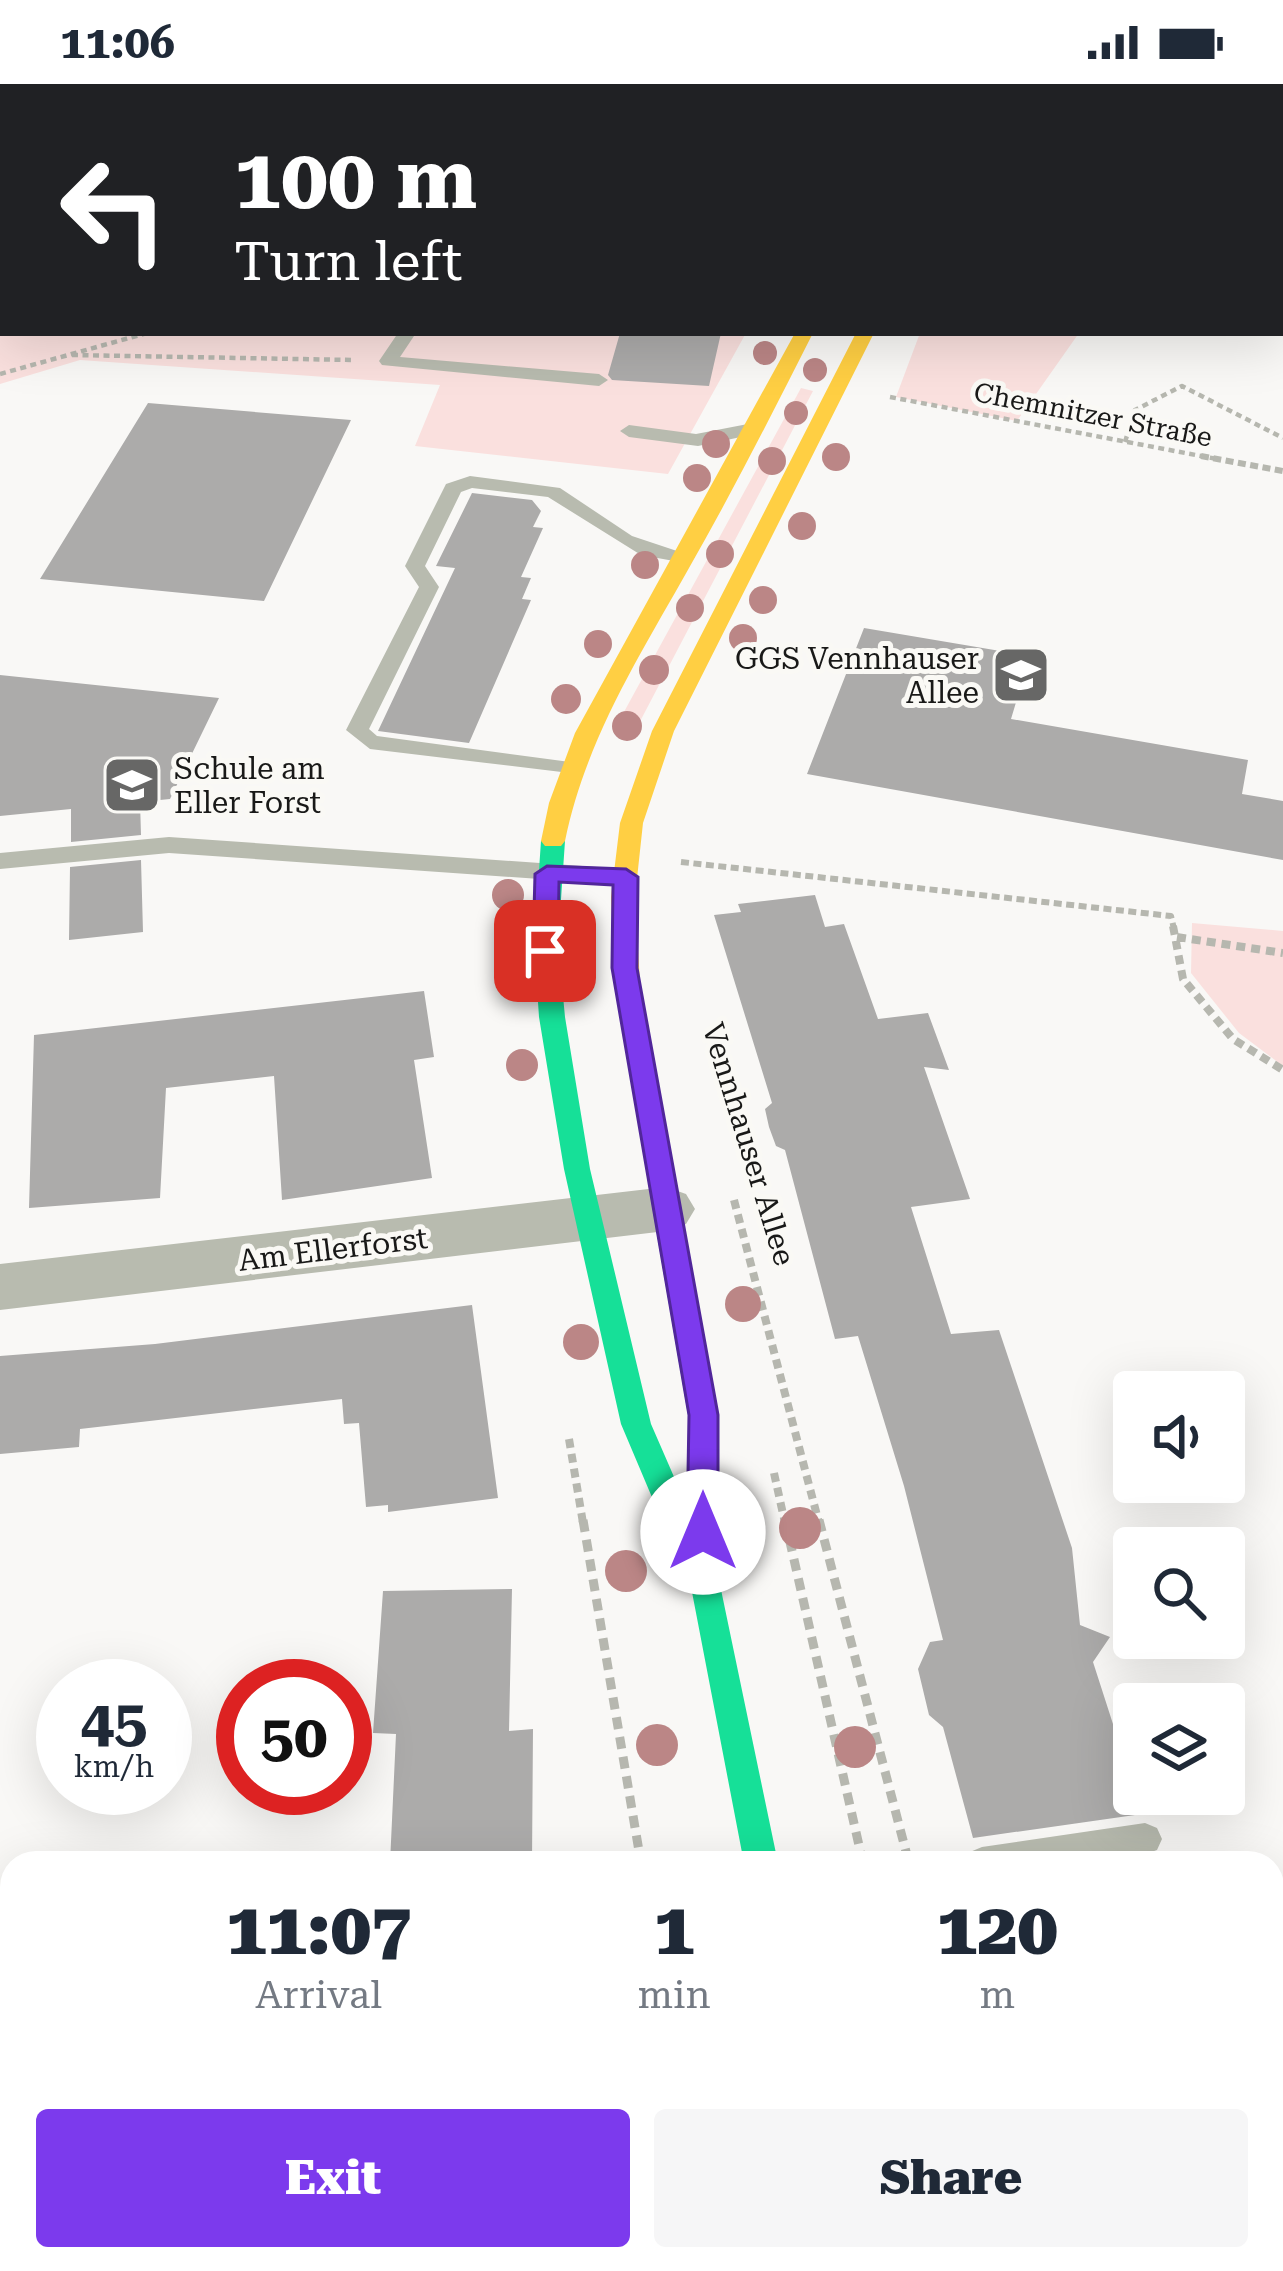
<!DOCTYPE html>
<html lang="en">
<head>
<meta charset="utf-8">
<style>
	:root { --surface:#fff; --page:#f6f6f7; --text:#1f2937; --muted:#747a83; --accent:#7c3aed }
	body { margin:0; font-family:"Roboto Serif",serif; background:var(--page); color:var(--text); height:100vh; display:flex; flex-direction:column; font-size:45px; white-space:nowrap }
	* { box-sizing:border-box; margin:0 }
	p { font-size:39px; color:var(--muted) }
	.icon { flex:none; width:66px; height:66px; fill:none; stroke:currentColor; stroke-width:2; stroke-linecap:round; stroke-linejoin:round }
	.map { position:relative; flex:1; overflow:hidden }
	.details { position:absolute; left:0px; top:1767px; width:1284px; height:420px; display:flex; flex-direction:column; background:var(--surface); border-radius:36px 36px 0 0; box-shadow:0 12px 48px #0002 }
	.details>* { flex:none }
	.banner { position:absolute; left:0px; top:0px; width:1284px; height:252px; box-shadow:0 12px 48px #0002; background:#202124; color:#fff; overflow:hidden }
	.tools { position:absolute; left:1113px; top:1287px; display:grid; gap:24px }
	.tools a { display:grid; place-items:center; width:132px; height:132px; border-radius:12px; background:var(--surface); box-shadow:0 12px 48px #0002; font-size:60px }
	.speed { position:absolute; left:36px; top:1575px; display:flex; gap:24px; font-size:60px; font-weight:700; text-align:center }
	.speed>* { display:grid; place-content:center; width:156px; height:156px; border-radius:50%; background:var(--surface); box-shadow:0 12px 48px #0002; line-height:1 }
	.speed small { font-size:30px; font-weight:400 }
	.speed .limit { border:18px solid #d22; background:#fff; color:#111 }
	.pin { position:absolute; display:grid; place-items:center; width:102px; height:102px; color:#fff; margin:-51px; border-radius:24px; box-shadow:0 6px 18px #0006 }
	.me { position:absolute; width:132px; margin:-66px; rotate:0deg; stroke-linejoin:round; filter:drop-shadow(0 0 9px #0008) }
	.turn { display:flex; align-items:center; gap:42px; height:252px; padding:0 36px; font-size:54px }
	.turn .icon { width:156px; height:156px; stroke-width:2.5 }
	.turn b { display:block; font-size:84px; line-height:102px }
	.eta { display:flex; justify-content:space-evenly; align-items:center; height:204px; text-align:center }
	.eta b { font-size:72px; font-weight:800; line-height:84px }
	.cta { display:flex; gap:24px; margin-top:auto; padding:24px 36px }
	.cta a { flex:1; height:138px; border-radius:12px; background:var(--accent); color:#fff; font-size:48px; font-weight:800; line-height:138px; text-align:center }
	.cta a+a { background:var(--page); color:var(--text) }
	.status { display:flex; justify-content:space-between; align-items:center; height:84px; padding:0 60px; background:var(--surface); direction:ltr }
	.status svg { height:33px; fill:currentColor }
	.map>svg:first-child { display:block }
	.green { fill:#fae0de }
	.building { fill:#acabaa }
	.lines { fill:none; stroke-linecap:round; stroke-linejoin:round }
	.path-far3 { stroke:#b6b7af; stroke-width:4.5; stroke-dasharray:6 4.5; stroke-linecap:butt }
	.path-far2 { stroke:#b6b7af; stroke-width:6; stroke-dasharray:8 4.5; stroke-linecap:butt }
	.path-far1 { stroke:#b6b7af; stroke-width:8; stroke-dasharray:9 6; stroke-linecap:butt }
	.path { stroke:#b6b7af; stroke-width:9; stroke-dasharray:12 8; stroke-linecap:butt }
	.lane { fill:#b8bbaf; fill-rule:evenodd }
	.street { fill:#b8bbaf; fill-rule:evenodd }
	.fast { fill:#16e098; fill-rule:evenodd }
	.slow { fill:#ffcf43; fill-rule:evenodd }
	.jam { fill:#f24e42; fill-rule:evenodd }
	.tree { fill:#bb8686 }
	.route { fill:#7c3aed; stroke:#51269a; stroke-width:3 }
	.labels { text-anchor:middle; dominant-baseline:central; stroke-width:10; stroke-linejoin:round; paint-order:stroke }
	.far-street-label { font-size:27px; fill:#191918; stroke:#faf9f5 }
	.poi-label { font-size:30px; fill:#191918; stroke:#faf9f5; text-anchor:end }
	.street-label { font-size:30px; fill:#191918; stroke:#faf9f5 }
</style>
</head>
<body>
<div class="status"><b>11:06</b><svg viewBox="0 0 49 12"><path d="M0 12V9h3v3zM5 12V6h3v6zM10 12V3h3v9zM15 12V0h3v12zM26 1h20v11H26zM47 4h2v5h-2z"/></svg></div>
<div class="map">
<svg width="1283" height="2187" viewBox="0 0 1283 2187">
	<rect width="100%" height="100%" fill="#f9f8f6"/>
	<!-- green -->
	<path class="green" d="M0,0H902L3,3V249H746L668,390L415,362L440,301L80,276L0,300Z
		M920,249H1079L1017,337L896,313Z
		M801,304L813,307L635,647L629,652L613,648Z
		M1192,839L1283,847V982L1239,949L1191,889Z"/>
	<!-- building -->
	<path class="building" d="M620,249H721L709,302L612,296L608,291Z
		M148,319L351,336L264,517L40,495Z
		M472,409L532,416L541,427L533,443L543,444L521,493L531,494L522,515L531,516L469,659L378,647L455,484L436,482Z
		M864,544L1030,572L1011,635L1248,676L1242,710L1283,717V776L807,690Z
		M0,591L219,614L170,715L140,718L141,751L71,758V725L0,732Z
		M141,776L143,848L69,856L70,783Z
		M815,811L825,843L844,840L878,935L928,929L949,986L924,983L970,1115L911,1123L951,1250L999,1246L1072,1464L1080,1541L1110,1553L1093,1578L1142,1730L973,1754L943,1643L929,1631L918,1585L930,1558L943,1556L904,1402L858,1252L835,1255L785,1066L776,1062L769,1043L765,1025L772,1019L714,831L741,828L738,820Z
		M424,907L434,973L414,976L432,1094L282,1116L274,992L166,1004L160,1114L29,1124L34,951Z
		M472,1221L498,1414L388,1428V1421L366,1423L359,1339L344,1340L342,1315L80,1345L79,1363L0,1370V1272L155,1260Z
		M512,1505L509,1647L533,1645L532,1779H390L396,1650L373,1649L383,1507Z"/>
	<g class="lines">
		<!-- path-far3 -->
		<path class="path-far3" d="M72,271L352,276
			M0,290L147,249
			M890,313L1217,375
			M1125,358L1135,326L1182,302L1283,354"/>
		<!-- path-far2 -->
		<path class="path-far2" d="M1201,372L1283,387
			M681,778L1171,832L1174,845"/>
		<!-- path-far1 -->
		<path class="path-far1" d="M1173,842L1183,895L1233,955L1283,986
			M1177,853L1283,869
			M734,1116L819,1439
			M569,1355L583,1439
			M774,1389L785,1439"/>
		<!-- path -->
		<path class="path" d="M583,1436L641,1779
			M785,1436L863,1779
			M819,1436L909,1779
			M711,2175L713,2187
			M983,2175L986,2187
			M1009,2175L1012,2187"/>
		<!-- lane -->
		<path class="lane" d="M398,249H416L400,273L599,290L608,296L599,302L382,281L379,277Z
			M753,339L762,345L760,349L698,362L629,353L620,347L629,341L696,350Z
			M470,392L560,404L632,452L695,473L685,479L641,471L548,413L472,404L461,408L425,482L439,503L369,645L377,652L570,678L578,680V690L370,665L346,646L419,503L405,482L446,400Z
			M169,753L625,785L637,793L625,801L169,769L0,785V769Z
			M1145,1739L1157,1744L1162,1755L1157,1766C1099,1789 1026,1779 965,1779L970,1768L982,1763Z"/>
		<!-- street -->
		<path class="street" d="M666,1103L686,1110L695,1125L686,1140L666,1147L0,1226V1180Z"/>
		<!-- fast -->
		<path class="fast" d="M932,0H948L930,3Z
			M553,749L565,757L558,859L565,933L590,1085L651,1340L688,1425V1331L650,1110L664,1100L678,1110L718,1331L719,1496L778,1779H744L687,1482L676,1470L621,1340L564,1085L539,933L534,859L541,757Z"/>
		<!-- slow -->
		<path class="slow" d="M795,249H813C773,328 733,407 689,484C639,573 586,655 565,757L561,762H545L541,757L549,719L575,649Z
			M856,249H874L674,647L643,739L635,813L640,899L678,1110L664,1120L650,1110L615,899L611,813L620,739L652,647Z
			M824,2175H862L864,2187H826Z"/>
		<!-- jam -->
		<path class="jam" d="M1001,0H1019L999,3Z"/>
	</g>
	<!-- trees -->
	<g class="tree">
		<circle cx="765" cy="269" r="12"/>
		<circle cx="815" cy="286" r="12"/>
		<circle cx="796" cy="329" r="12"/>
		<circle cx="716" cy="360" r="14"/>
		<circle cx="836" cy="373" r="14"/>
		<circle cx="772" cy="377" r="14"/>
		<circle cx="697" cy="394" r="14"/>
		<circle cx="802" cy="442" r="14"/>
		<circle cx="720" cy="470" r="14"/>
		<circle cx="645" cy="481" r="14"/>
		<circle cx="763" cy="516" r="14"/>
		<circle cx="690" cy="524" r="14"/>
		<circle cx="743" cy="554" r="14"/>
		<circle cx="598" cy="560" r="14"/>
		<circle cx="654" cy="586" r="15"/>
		<circle cx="566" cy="615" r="15"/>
		<circle cx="627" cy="642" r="15"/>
		<circle cx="508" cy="811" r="16"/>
		<circle cx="510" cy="881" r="16"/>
		<circle cx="522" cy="981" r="16"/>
		<circle cx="743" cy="1220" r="18"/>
		<circle cx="581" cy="1258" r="18"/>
		<circle cx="800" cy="1444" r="21"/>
		<circle cx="626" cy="1487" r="21"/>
		<circle cx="657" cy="1661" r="21"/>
		<circle cx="855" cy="1663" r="21"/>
	</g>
	<!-- route -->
	<path class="route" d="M547,782L626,785L638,793L637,884L718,1331V1448L714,1457L703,1461L692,1457L687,1448L689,1331L612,884L613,801L559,798L558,867L545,875L533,867L535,790Z"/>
	<!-- icons -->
	<defs>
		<symbol id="school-square" viewBox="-11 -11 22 22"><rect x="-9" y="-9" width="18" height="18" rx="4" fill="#676766" stroke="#faf9f5"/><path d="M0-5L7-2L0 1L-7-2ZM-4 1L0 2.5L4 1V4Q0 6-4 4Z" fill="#fff"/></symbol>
	</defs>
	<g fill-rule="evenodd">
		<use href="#school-square" x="988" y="558" width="66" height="66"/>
		<use href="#school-square" x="99" y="668" width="66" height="66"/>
	</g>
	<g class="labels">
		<!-- far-street labels -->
		<g class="far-street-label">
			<text transform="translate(1093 331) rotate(11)">Chemnitzer Straße</text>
		</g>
		<!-- poi labels -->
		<g class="poi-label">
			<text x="979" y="574">GGS Vennhauser<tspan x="979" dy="34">Allee</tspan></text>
			<text x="174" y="684" text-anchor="start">Schule am<tspan x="174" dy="34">Eller Forst</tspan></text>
		</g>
		<!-- street labels -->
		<g class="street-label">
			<text transform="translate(749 1060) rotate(73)">Vennhauser Allee</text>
			<text transform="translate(333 1165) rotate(-7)">Am Ellerforst</text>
		</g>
	</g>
</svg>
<div class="tools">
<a><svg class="icon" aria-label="sound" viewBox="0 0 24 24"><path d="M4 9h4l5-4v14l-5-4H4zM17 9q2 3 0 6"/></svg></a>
<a><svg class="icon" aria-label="search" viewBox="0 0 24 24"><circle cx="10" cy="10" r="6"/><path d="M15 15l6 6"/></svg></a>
<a><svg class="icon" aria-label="layers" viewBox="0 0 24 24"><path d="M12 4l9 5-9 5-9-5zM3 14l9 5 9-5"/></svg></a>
</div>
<div class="speed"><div>45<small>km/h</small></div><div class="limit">50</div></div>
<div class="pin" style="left:545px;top:867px;background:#d93025"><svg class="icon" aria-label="arrive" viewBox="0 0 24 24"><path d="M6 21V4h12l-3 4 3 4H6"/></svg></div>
<svg class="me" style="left:703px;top:1448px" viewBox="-20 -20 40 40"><circle r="19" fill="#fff"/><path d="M0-13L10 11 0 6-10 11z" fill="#7c3aed"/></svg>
<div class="banner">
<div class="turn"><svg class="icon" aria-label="left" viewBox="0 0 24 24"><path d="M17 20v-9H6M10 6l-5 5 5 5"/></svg><div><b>100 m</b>Turn left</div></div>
</div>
<section class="details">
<div class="eta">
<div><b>11:07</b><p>Arrival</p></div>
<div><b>1</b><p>min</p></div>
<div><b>120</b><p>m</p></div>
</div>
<div class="cta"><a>Exit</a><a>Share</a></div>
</section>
</div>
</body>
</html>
